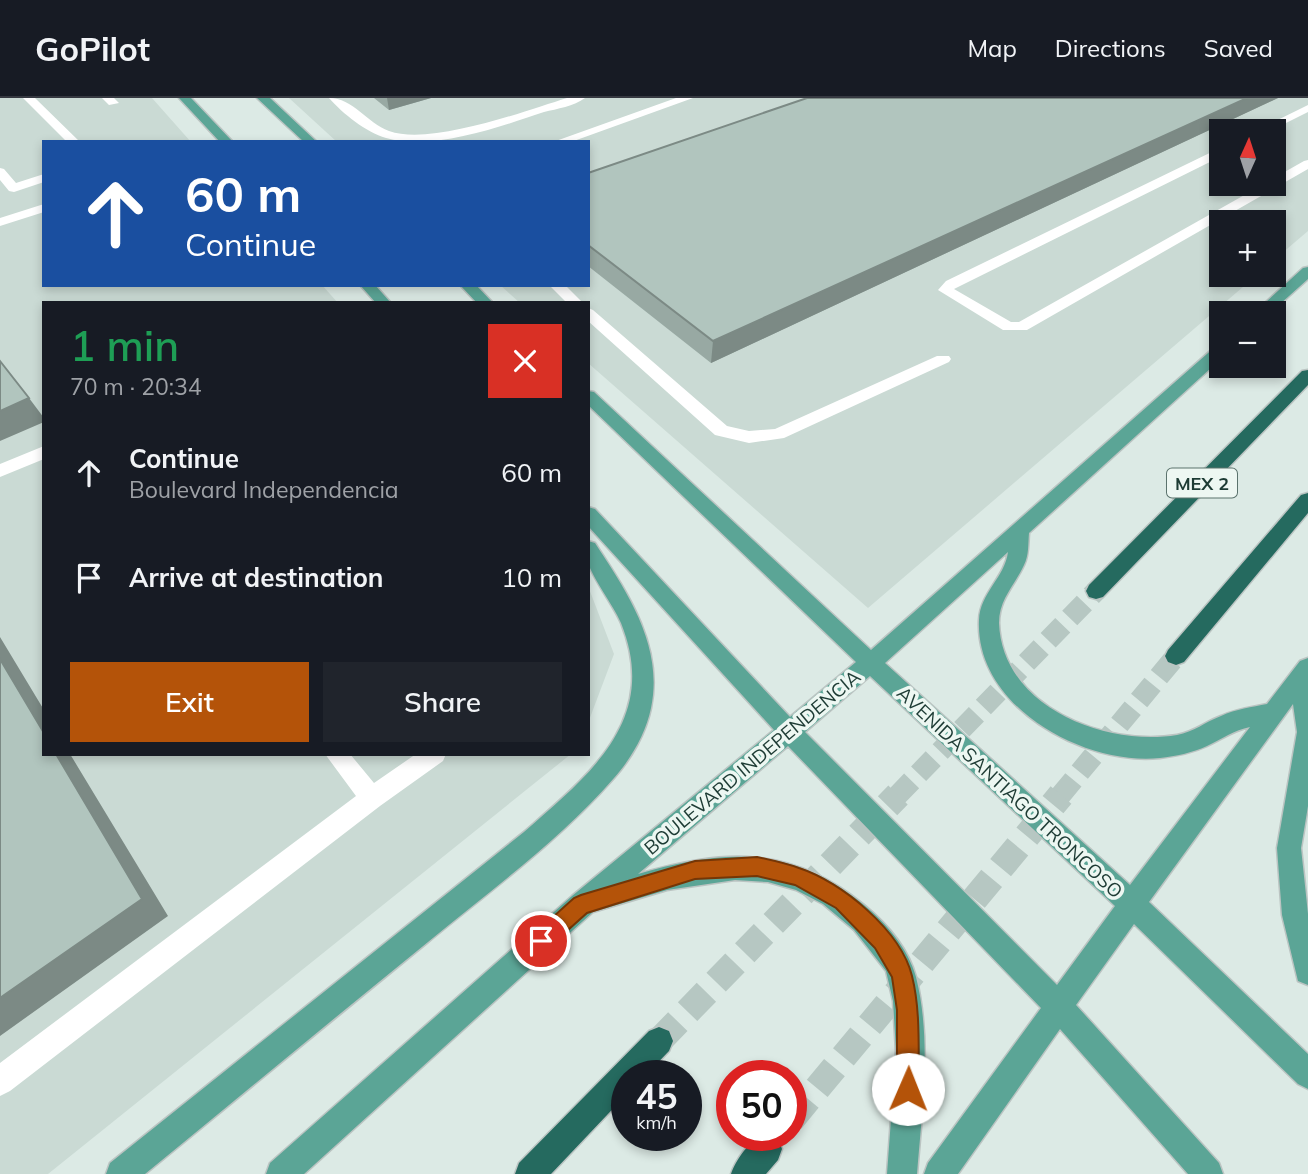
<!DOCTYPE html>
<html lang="en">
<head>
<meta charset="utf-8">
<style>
	:root { --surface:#171b24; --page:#20242c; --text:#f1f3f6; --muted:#9ea1a6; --line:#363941; --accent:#b45309 }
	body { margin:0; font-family:Mulish,sans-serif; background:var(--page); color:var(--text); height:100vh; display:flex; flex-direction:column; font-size:26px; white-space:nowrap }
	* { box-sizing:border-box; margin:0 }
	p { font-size:23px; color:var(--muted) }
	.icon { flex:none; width:38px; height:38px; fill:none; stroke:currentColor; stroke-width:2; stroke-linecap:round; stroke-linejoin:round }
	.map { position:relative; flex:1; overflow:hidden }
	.details { position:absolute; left:42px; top:203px; width:548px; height:455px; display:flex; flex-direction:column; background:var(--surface); border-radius:0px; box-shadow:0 4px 10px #0003 }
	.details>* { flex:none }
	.top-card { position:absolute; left:42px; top:42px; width:548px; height:147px; border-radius:0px; box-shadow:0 4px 10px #0003; background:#1a4fa0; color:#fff; overflow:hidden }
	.needle { width:46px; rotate:3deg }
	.fabs { position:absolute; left:1209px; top:21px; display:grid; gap:14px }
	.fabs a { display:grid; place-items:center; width:77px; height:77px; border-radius:0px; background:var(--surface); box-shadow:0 4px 10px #0003; font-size:35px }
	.speed { position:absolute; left:611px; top:962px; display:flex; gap:14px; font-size:35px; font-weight:700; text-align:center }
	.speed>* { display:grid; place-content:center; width:91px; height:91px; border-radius:50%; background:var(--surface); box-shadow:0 4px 10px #0003; line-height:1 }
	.speed small { font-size:18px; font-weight:400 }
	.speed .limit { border:10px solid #d22; background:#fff; color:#111 }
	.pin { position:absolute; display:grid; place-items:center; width:60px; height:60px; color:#fff; margin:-30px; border:4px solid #fff; border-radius:50%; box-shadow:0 2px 7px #0007 }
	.me { position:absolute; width:77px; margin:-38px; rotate:1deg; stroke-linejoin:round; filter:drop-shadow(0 0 5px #0008) }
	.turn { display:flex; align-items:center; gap:24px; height:147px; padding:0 28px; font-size:32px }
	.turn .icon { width:91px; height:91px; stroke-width:2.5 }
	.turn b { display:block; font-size:49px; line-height:60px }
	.round { display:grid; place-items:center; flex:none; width:74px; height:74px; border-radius:0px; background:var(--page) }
	.head { display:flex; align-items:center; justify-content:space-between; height:119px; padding:0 28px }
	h1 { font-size:42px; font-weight:600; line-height:52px; color:#1e9e55 }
	.cta { display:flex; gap:14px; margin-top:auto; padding:14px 28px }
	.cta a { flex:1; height:80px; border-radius:0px; background:var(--accent); color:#fff; font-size:28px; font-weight:600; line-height:80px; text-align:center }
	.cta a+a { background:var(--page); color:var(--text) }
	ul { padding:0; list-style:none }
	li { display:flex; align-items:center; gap:21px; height:105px; padding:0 28px }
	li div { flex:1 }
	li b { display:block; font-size:26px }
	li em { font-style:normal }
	header { display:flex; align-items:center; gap:42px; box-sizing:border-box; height:98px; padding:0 35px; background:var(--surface); border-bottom:2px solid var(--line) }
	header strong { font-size:33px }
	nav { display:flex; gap:38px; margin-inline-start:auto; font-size:24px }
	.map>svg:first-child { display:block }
	.built { fill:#cadad4; fill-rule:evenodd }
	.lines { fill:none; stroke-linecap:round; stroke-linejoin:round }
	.highway-tunnel-far1 { stroke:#b6c7c2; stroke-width:21; stroke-dasharray:21 10; stroke-linecap:butt }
	.highway-tunnel { stroke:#b6c7c2; stroke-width:27; stroke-dasharray:27 14; stroke-linecap:butt }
	.major-casing { stroke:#bbc4c2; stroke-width:3 }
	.highway-casing { stroke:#bbc4c2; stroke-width:3 }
	.minor { fill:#fff; fill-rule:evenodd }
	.major { fill:#5ba596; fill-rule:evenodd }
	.highway { fill:#256a5f; fill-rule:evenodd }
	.wall { fill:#98a9a3 }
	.shaded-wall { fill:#7c8a85 }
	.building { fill:#b1c5be; stroke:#7c8a85; stroke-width:2 }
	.route { fill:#b45309; stroke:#753606; stroke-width:2 }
	.labels { text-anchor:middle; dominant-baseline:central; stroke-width:7; stroke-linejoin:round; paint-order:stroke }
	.shield { fill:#edf7f2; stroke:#5b736d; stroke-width:2 }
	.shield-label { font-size:18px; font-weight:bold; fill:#1d3b34 }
	.street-label { font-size:19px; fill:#1d3b34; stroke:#edf7f2 }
</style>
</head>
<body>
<header>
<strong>GoPilot</strong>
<nav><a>Map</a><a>Directions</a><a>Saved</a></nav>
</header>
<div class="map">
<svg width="1308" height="1076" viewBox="0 0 1308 1076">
	<rect width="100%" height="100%" fill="#dceae5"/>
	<!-- built -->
	<path class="built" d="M0,0H152L191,44H44V187H322L338,205H44V656H571L48,1076H0Z
		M289,0H1308V133L1274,162V124H1222V177H1257L868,510L588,265V205H520L500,187H588V44H337ZM1222,33H1274V86H1222Z
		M588,488L614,556L588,625Z"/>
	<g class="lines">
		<!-- highway-tunnel-far1 -->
		<path class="highway-tunnel-far1" d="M897,698L1096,493
			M1060,698L1176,558"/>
		<!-- highway-tunnel -->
		<path class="highway-tunnel" d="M659,943L898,697
			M791,1022L1061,697"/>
		<defs>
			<path id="major" d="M179,0H191L233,44H220Z
				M257,0H270L317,44H304Z
				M1308,169V181L1270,215H1254L1303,170Z
				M360,187H375L391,205H376Z
				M460,187H476L493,205H477Z
				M1222,246V260L1029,435C1028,446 1029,457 1024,467C1015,487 999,501 999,525C1002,609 1105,649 1177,637C1194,634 1205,624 1221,618C1236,611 1252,609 1267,606L1300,563L1308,560V708L1301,750L1308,816V887L1298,883L1282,817L1277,750L1297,634L1293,606L1149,804L1308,956V991L1298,986L1134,826L1076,907L1219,1065L1223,1076H1188L1060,931L958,1076H924L928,1065L1041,910L788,648L638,776C724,751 791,747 864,807C886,825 908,850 916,879C932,943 922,1012 917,1076H887L896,953L893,903L886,873L854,832L823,806L796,792L768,784L735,782L667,792L593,814L304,1076H266L270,1065L572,798L774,632L588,428V409L595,411L790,619L856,564L588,307V293L594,294L871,552L1216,248ZM1008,454C1005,479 980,495 979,522C975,608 1083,668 1160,660C1176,658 1192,655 1207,648C1222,641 1234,632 1250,629L1130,787L885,565ZM870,578L1115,808L1057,887L805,634Z
				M588,443L595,445C627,494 664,548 651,610C646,635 631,661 614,680C560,742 491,792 428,844C333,921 239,999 145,1076H106L110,1065L524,734C590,676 660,622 621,525C614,508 591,478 588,464C587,458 588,449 588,443Z"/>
			<path id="highway" d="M1308,272V287L1103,499L1096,501L1089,499L1086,493L1089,487L1302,273Z
				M1308,395V415L1184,564L1176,567L1168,564L1165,558L1168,552L1301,397Z
				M659,929L669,933L673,943L669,953L645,978H626V997L551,1076H515L519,1065L649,933Z
				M762,1038L778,1040L782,1051L778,1062L766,1076H731C736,1062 748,1044 762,1038Z"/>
		</defs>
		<!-- major casing -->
		<use href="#major" class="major-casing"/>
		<!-- highway casing -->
		<use href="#highway" class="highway-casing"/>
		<!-- minor -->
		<path class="minor" d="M23,0H35L80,44H67Z
			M102,0H114L119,5L109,7Z
			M329,0C353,0 367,25 389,33C431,48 525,13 567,0H585C574,8 557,11 544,14C499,29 433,53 386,40C366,34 343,16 329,0Z
			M676,0H693L571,44H553Z
			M1308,7V14L1270,33H1255Z
			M1222,49V58L954,191L1011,224H1019L1264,86H1274V80L1304,63L1308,62V71L1027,232H1003L938,192L946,183Z
			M0,70L4,71L16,85L44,76V84L14,94L9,93L0,82Z
			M44,106V114L0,128V120Z
			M549,187H565L583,205H567Z
			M588,210L593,212L727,328L749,333L775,331L937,258H949L951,261L949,264L784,340L749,345L715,337L588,223Z
			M44,348V361L0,379V366Z
			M325,656H350L374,685L416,656H446L443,663L380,708L10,993L0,998V965L356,698Z"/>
		<!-- major -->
		<use href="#major" class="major"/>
		<!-- highway -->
		<use href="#highway" class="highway"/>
	</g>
	<!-- wall -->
	<path class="wall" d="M374,0H431L389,12Z
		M807,0H1278L711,265L588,168V75Z"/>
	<!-- shaded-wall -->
	<path class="shaded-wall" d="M387,0H431L389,12Z
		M1247,0H1278L711,265L713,243Z
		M29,300L44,320V324L0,343V313Z
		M0,539L44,612V635L0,561Z
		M56,656H70L168,818L0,938V900Z"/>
	<!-- building -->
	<path class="building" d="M807,0H1247L713,243L588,147V75Z
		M0,263L29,300L0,313Z
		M0,561L44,635V656H56L142,801L0,900Z"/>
	<!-- route -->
	<path class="route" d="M757,759C771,762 785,765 799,770C842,784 901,833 912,878C921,914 918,953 919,991L916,999L908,1002L900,999L897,991V912L892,879L875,850L836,810L795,787L757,778L695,781L587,815L548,850L541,853L534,850L531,843L534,836L574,800L581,797L695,763Z"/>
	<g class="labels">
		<!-- shield labels -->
		<rect class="shield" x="1167" y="370.5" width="70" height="29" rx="5"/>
		<g class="shield-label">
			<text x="1202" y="385">MEX 2</text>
		</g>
		<!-- street labels -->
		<g class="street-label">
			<text transform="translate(752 664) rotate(-40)">BOULEVARD INDEPENDENCIA</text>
			<text transform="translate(1010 694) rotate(43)">AVENIDA SANTIAGO TRONCOSO</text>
		</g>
	</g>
</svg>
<div class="fabs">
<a><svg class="needle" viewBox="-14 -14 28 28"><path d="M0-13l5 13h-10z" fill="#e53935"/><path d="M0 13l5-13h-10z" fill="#9ea1a6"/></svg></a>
<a>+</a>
<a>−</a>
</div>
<div class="speed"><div>45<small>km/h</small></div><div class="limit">50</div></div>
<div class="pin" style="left:541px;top:843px;background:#d93025"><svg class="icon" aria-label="arrive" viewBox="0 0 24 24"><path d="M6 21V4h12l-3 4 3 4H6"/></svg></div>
<svg class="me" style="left:908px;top:991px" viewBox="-20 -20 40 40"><circle r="19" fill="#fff"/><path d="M0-13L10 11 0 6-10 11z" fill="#b45309"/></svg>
<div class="top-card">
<div class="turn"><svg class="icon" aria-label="ahead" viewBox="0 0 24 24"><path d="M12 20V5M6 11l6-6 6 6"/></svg><div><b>60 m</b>Continue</div></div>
</div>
<section class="details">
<div class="head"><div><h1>1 min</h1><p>70 m · 20:34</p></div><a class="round" style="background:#d93025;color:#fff"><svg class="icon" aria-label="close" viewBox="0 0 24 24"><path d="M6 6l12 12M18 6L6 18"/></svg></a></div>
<ul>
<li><svg class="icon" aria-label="ahead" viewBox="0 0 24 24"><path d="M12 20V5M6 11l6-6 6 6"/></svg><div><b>Continue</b><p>Boulevard Independencia</p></div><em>60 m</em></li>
<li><svg class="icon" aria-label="arrive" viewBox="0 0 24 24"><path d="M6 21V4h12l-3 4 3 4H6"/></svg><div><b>Arrive at destination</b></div><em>10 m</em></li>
</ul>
<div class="cta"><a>Exit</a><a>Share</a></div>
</section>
</div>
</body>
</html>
